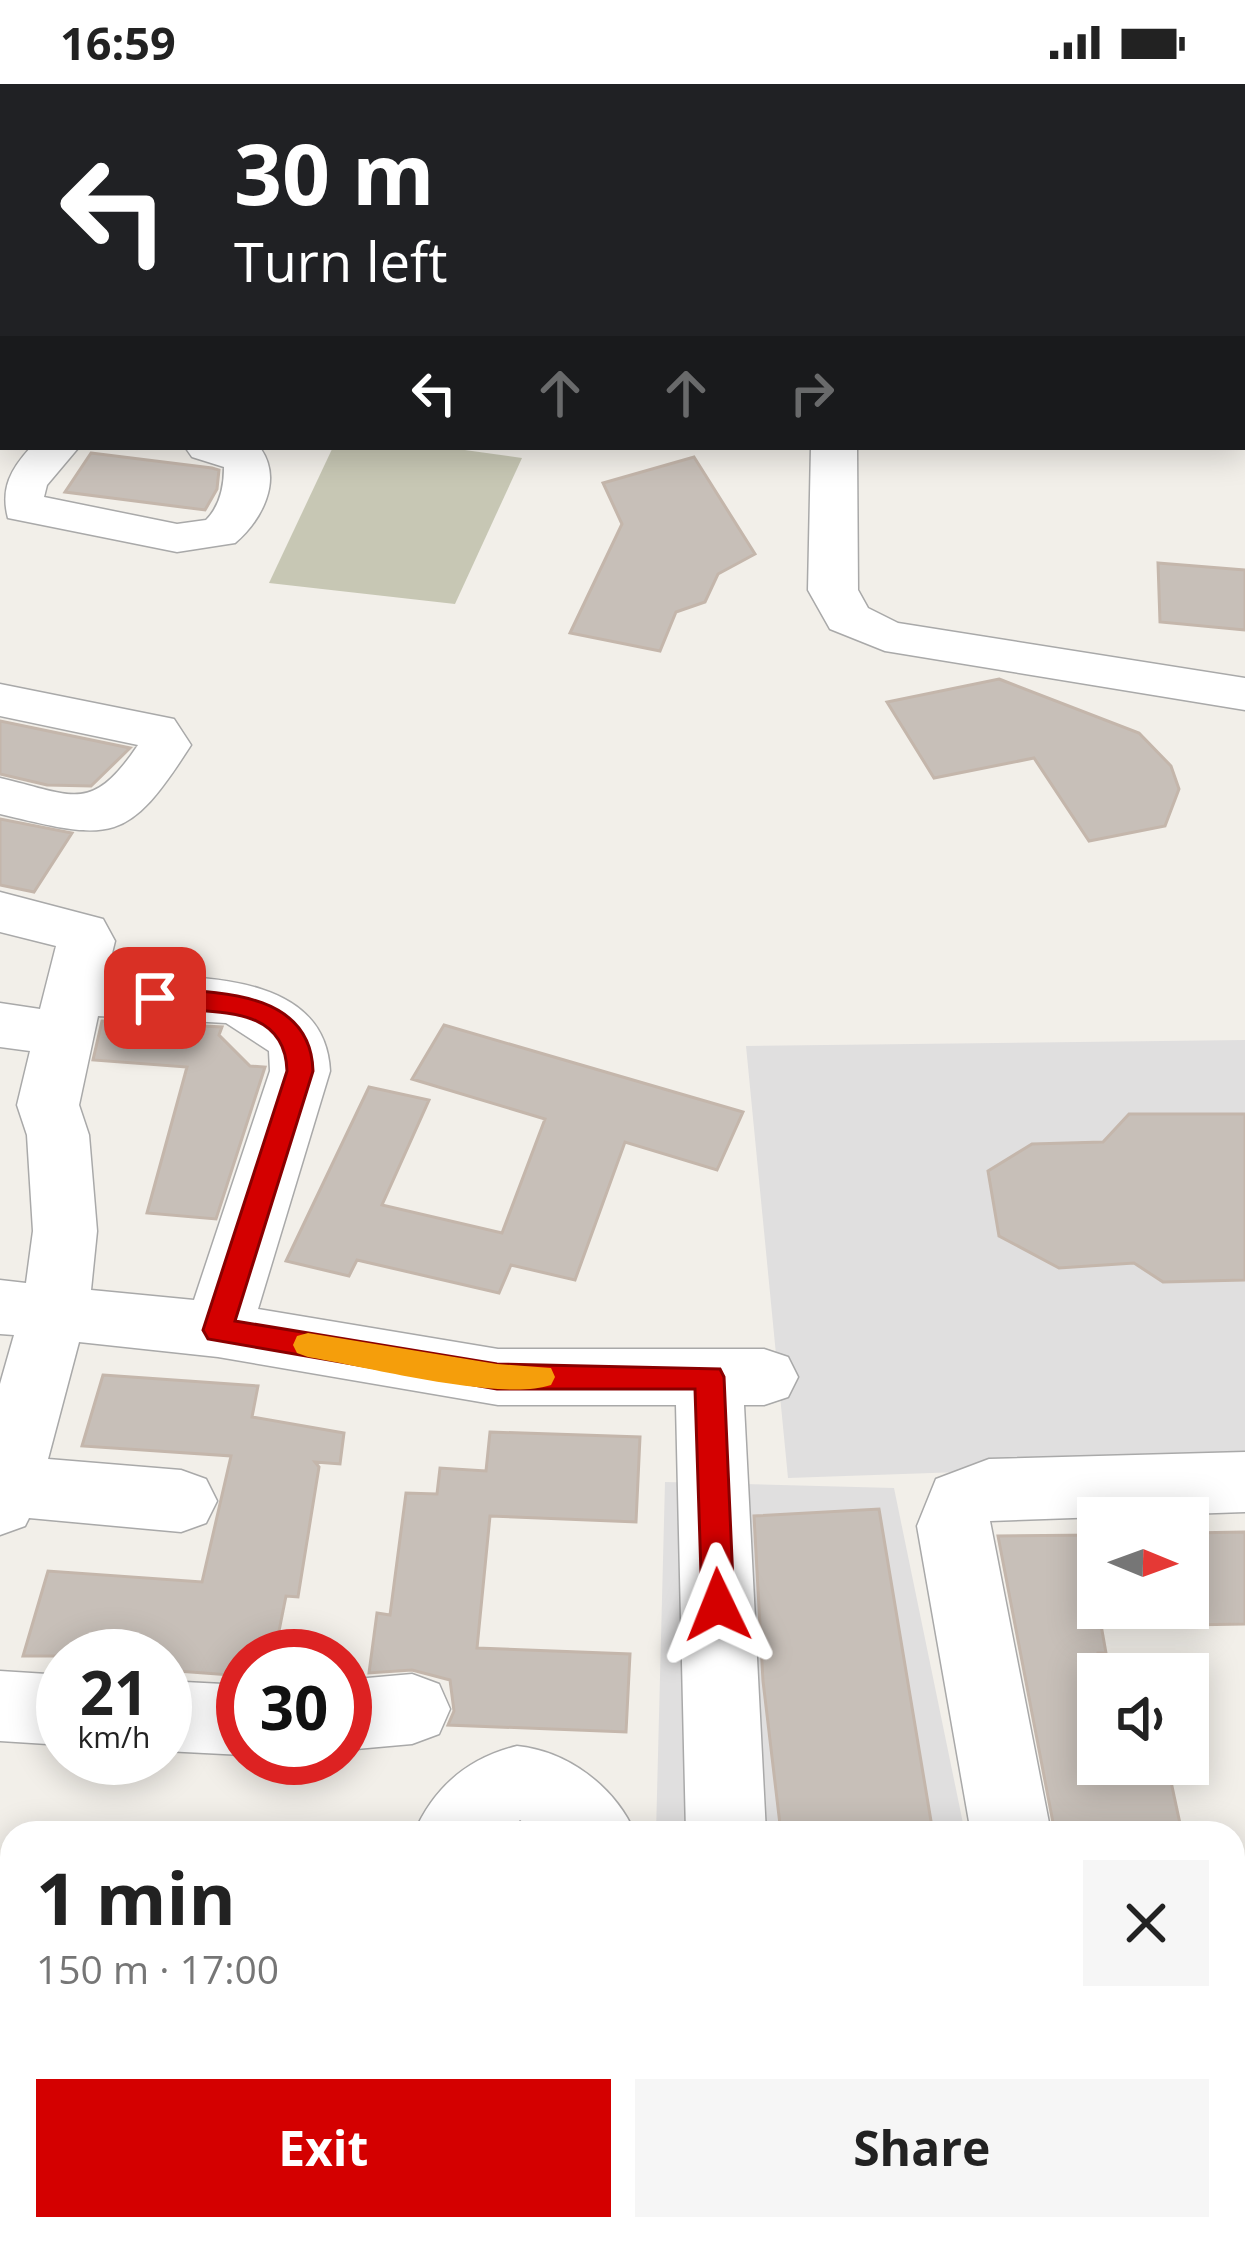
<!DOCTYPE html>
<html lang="en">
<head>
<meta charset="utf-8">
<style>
	:root { --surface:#fff; --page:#f6f6f6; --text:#222; --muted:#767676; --accent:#d40000 }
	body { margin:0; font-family:"Open Sans",sans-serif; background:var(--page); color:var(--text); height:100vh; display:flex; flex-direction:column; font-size:45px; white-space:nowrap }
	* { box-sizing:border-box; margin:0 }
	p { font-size:39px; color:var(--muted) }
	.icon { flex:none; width:66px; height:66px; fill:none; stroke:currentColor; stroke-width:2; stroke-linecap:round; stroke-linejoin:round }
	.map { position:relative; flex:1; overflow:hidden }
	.sheet { position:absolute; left:0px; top:1737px; width:1245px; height:420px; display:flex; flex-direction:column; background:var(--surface); border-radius:36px 36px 0 0; box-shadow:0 6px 30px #0003 }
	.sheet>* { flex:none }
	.hud { position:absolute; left:0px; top:0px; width:1245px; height:366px; box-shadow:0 6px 30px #0003; background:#202124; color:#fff; overflow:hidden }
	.needle { width:78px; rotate:91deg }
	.controls { position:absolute; left:1077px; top:1413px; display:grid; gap:24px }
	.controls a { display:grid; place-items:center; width:132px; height:132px; border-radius:0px; background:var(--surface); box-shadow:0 6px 30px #0003; font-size:60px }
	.speed { position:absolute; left:36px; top:1545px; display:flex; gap:24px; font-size:60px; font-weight:700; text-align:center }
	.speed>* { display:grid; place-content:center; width:156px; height:156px; border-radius:50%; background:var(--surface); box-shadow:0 6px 30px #0003; line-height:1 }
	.speed small { font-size:30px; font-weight:400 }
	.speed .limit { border:18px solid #d22; background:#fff; color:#111 }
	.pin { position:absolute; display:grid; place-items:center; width:102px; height:102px; color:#fff; margin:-51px; border-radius:24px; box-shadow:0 6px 18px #0006 }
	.me { position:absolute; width:132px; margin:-66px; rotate:358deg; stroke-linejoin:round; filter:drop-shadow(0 0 9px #0008) }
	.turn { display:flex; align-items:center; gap:42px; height:252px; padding:0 36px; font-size:54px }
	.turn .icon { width:156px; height:156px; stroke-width:2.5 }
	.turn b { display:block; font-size:84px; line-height:102px }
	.lanes { display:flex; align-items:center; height:114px; padding:0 36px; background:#0003; justify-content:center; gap:60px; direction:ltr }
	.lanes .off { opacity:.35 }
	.round { display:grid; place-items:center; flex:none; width:126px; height:126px; border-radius:0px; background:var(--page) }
	.summary { display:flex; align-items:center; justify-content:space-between; height:204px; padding:0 36px }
	h1 { font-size:72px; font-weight:700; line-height:90px }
	.button { display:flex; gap:24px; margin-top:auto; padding:24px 36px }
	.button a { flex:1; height:138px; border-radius:0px; background:var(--accent); color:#fff; font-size:48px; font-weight:700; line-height:138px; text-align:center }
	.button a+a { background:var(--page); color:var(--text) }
	.status { display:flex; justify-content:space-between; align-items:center; height:84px; padding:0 60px; background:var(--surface); direction:ltr }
	.status svg { height:33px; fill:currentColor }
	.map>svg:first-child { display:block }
	.residential { fill:#e0dfdf }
	.construction { fill:#c7c7b4 }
	.building { fill:#c7bfb8; stroke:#c4b6ab; stroke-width:3 }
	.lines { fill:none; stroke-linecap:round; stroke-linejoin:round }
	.minor-casing { stroke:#a9a9a9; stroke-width:3 }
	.tertiary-casing { stroke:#a9a9a9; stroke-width:3 }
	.minor { fill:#fff; fill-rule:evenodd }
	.tertiary { fill:#fff; fill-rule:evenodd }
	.route { fill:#d40000; stroke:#8a0000; stroke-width:3 }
	.slow { fill:#f59e0b }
</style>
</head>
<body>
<div class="status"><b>16:59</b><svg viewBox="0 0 49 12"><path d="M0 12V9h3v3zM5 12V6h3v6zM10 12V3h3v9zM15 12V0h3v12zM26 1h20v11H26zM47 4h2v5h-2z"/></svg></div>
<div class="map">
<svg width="1245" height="2157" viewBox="0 0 1245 2157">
	<rect width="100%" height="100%" fill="#f2efe9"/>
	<!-- residential -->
	<path class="residential" d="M1245,956V1378L788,1394L746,962Z
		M665,1398L894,1404L965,1749H656Z"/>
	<!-- construction -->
	<path class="construction" d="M333,363H443L522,374L455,520L269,499Z"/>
	<!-- building -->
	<path class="building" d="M91,369L212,384L219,386L217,405L205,426L65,408Z
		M694,373L755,470L718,490L705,518L676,528L660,567L570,549L622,440L603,399Z
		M1158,479L1245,486V546L1160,538Z
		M999,595L1139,649L1171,682L1179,705L1165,742L1089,757L1034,674L934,694L887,618Z
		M0,637L130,664L91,702L47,701L0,690Z
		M0,735L72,749L34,808L0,801Z
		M102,937L222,943L219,951L250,982L265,983L216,1135L147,1129L187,983L93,976Z
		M444,941L743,1028L717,1086L625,1058L575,1196L511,1181L499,1209L357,1176L349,1192L286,1177L369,1003L429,1016L382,1121L502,1149L545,1035L412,995Z
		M1129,1030H1245V1196L1163,1198L1134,1179L1059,1184L999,1152L988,1087L1032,1060L1103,1058Z
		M103,1291L258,1302L252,1333L344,1349L340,1380L315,1378L319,1383L298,1513L286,1512L274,1572H243V1592L165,1586V1572H23L48,1487L202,1498L231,1372L82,1362Z
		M490,1348L640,1353L636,1438L490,1432L477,1564L630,1570L626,1648L448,1641L454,1627L450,1596L412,1586L369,1589L377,1529L390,1531L406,1409L437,1410L440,1384L486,1387Z
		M879,1425L933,1749H781L763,1597L754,1432Z
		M1245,1448V1540L1188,1541V1449Z
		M1098,1451V1524L1106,1569H1098V1680H1155L1158,1694L1170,1693L1182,1749H1055L998,1452Z"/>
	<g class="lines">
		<defs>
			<path id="minor" d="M366,0H404L365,3Z
				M602,0H640L601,3Z
				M1026,0H1064L1065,3H1027Z
				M31,363H79L47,401L44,413L177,440L206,436C220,422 224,403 224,383L192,373L185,363L261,365C283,397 261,437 235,459L177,468L8,434C0,404 11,385 31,363Z
				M811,363H857L858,506L868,524L898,539L1245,594V626L885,567L830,545L808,506Z
				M0,600L174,635L191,661C127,761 112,757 0,730V694C73,711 91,731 138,661L0,632Z
				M0,808L103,835L115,857L107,890C183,894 325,882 330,987L258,1225L498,1265H764L788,1273L798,1293L788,1313L764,1321H744L766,1749H686L676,1321H498L218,1273L79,1258L48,1375L181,1386L206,1395L217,1417L206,1439L181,1448L29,1434L25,1442L0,1451V1300L14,1251L0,1250V1196L26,1199L33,1147L27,1051L17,1021L30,967L0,963V919L40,925L56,862L0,848ZM98,932L226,939L269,967L270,987L194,1216L91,1206L97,1147L89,1051L79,1021Z
				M1245,1368V1428L990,1437L1051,1749H971L917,1442L936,1395L989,1375Z
				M0,1587L63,1591V1661L0,1657Z
				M412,1590L439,1600L450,1625L439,1650L412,1660L345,1666V1596Z
				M165,1597L243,1601V1671L165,1667Z
				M517,1662C568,1667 615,1703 635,1749H539L520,1736L506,1749H414C434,1703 468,1674 517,1662Z
				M0,1835H12V1917H0Z
				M1233,2043H1245V2131H1233Z
				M95,2145H197L192,2157H90Z"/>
			<path id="tertiary" d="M0,240L3,241V269L0,268Z
				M1242,254L1245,255V283L1242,282Z"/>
		</defs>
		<!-- minor casing -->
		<use href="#minor" class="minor-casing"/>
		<!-- tertiary casing -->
		<use href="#tertiary" class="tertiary-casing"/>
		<!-- minor -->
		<use href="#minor" class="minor"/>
		<!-- tertiary -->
		<use href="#tertiary" class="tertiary"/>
	</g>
	<!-- route -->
	<path class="route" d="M155,905C216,908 311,906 313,987L235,1237L497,1280L720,1285L724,1293L734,1521L729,1531L718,1535L706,1531L702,1521L695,1305H497L208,1255L203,1246L287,987C285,911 195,934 146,920L143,914Z"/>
	<!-- slow -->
	<path class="slow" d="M308,1249L497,1280L551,1284L555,1293L551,1301C501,1318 364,1282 308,1273L297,1269L293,1261L297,1252Z"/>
</svg>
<div class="controls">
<a><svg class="needle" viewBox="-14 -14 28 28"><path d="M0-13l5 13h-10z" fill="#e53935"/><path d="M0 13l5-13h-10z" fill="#767676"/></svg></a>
<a><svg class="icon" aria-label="sound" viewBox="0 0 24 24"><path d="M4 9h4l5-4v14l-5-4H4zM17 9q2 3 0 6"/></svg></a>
</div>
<div class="speed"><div>21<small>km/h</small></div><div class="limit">30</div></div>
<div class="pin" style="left:155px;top:914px;background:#d93025"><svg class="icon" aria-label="arrive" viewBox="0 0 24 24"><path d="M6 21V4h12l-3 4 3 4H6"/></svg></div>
<svg class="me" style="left:718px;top:1521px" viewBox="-20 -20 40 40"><path d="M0-17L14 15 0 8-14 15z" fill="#d40000" stroke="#fff" stroke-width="4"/></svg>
<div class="hud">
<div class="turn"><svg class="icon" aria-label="left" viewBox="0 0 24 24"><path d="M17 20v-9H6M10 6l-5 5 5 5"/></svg><div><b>30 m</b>Turn left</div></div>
<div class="lanes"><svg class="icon" aria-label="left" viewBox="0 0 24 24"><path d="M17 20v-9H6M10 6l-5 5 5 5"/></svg><svg class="icon off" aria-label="ahead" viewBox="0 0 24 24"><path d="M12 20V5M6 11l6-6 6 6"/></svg><svg class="icon off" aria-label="ahead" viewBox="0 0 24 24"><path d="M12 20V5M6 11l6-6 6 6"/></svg><svg class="icon off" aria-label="right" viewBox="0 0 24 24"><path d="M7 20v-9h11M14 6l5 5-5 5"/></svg></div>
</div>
<section class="sheet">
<div class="summary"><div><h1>1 min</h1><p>150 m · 17:00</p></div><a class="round"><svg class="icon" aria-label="close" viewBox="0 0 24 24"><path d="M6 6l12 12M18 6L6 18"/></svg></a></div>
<div class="button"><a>Exit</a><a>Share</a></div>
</section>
</div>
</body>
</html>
